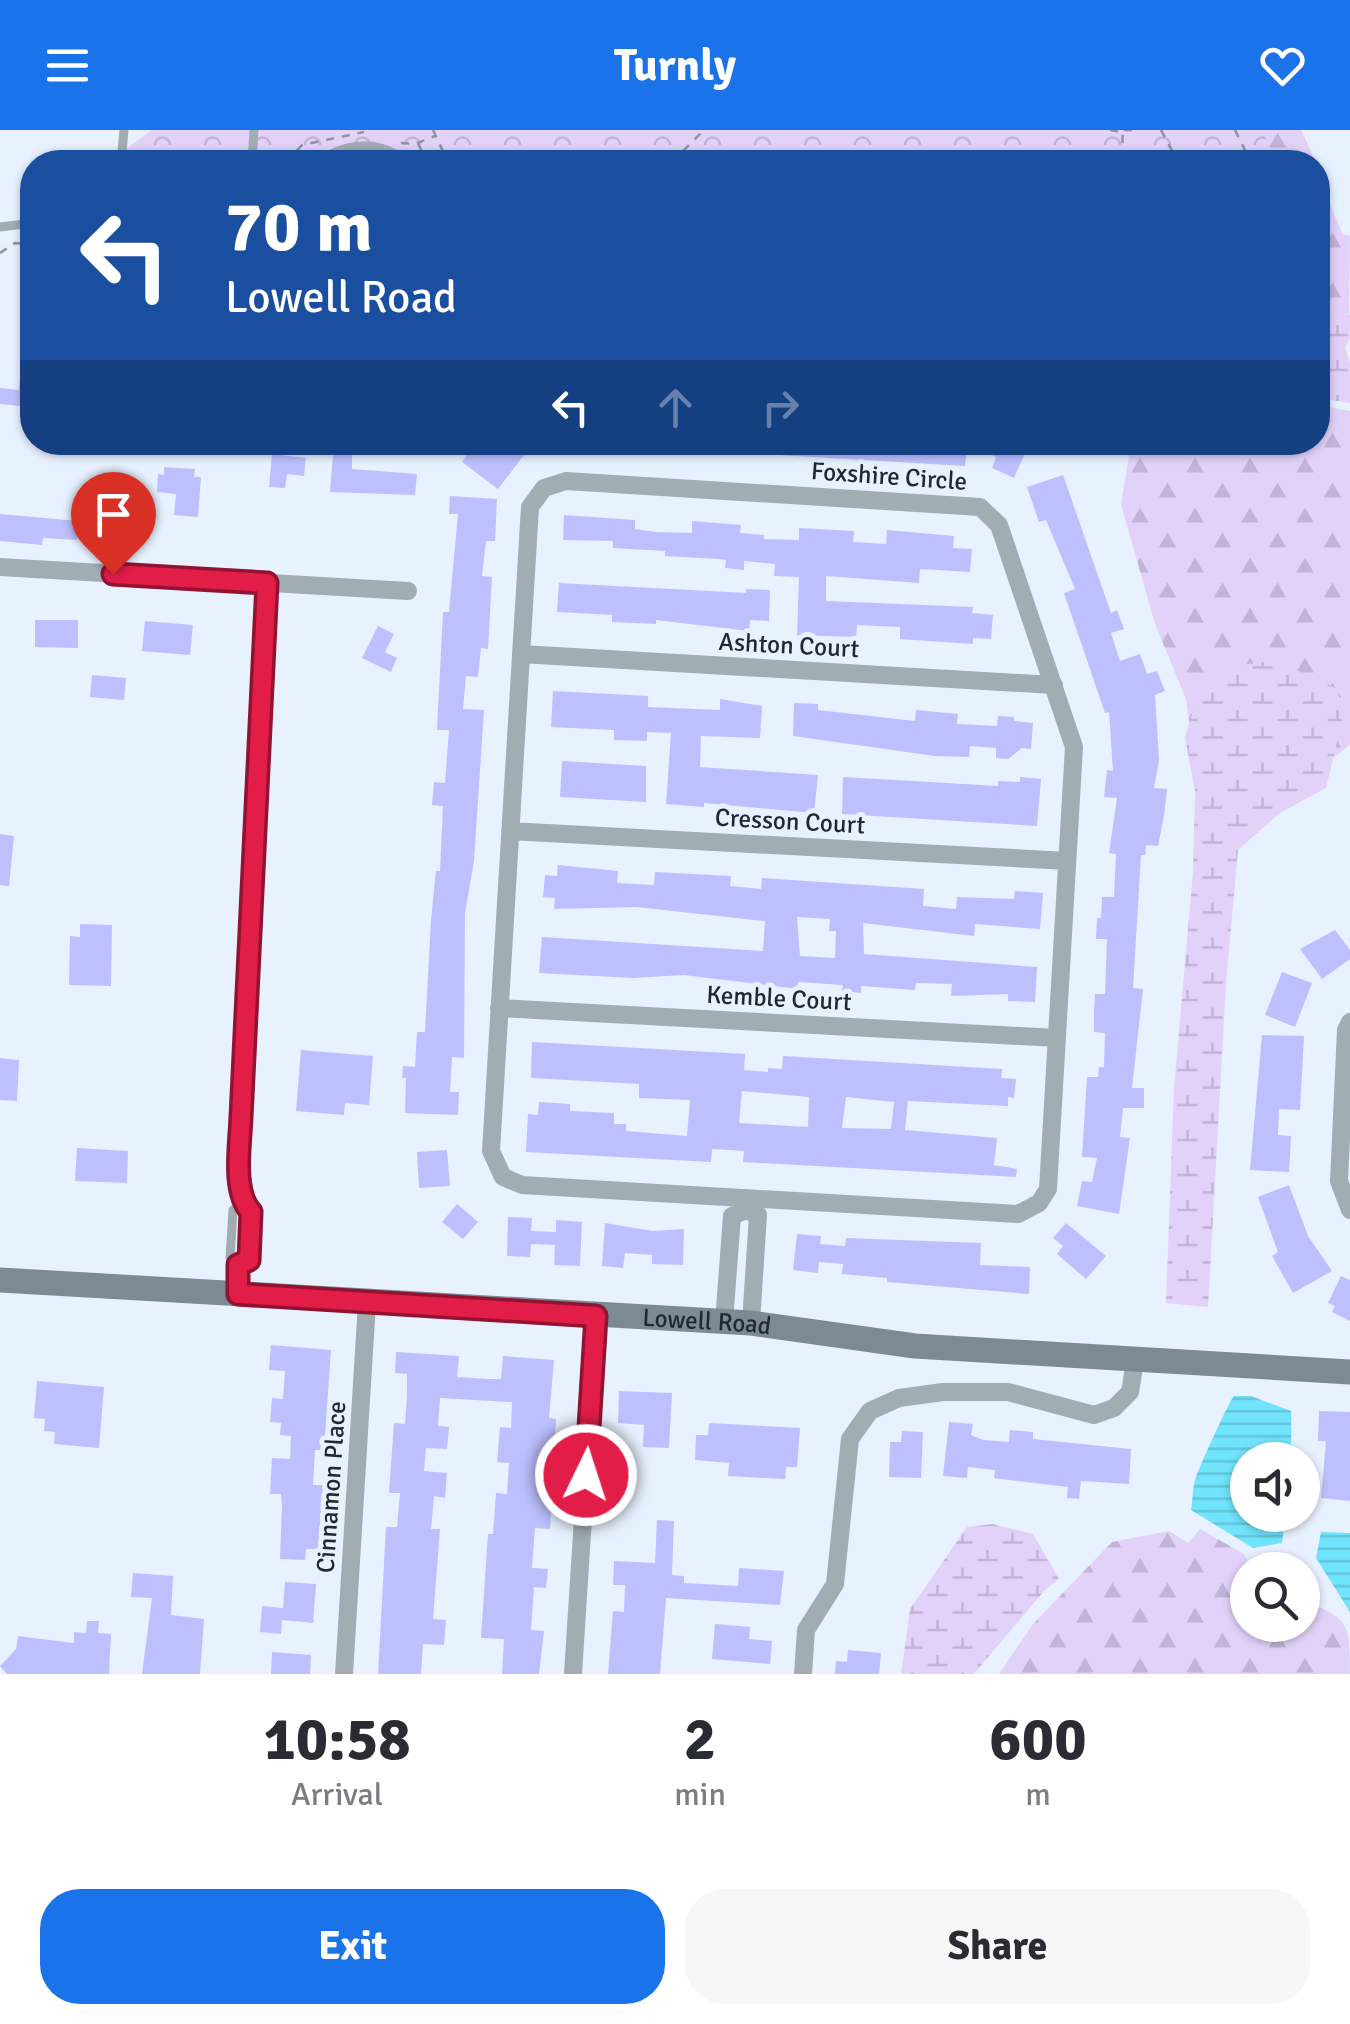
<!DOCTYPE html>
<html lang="en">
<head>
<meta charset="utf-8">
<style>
	:root { --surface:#fff; --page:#f7f7f7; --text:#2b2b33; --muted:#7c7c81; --accent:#1a73e8 }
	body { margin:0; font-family:Signika,sans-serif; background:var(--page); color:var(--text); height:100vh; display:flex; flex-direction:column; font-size:38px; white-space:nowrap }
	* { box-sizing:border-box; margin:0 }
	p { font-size:32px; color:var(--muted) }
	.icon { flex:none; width:55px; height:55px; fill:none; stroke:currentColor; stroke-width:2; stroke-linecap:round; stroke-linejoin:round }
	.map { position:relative; height:1544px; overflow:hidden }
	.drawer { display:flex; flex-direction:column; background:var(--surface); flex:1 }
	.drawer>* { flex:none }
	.guide { position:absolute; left:20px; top:20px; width:1310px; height:305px; border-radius:40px; box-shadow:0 2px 8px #0004; background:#1a4fa0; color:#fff; overflow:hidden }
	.buttons { position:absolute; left:1230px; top:1312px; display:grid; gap:20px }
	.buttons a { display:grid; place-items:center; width:90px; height:90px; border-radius:50%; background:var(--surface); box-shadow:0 2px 8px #0004; font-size:50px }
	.pin { position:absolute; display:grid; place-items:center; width:85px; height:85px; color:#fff; margin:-102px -42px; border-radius:50% 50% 50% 0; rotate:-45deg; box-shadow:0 0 10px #0007 }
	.pin .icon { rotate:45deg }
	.me { position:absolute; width:110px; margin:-55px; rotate:4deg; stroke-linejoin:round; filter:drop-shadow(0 0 8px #0008) }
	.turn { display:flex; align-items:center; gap:35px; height:210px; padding:0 40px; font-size:45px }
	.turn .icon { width:130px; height:130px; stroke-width:2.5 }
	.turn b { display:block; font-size:70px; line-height:85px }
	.lanes { display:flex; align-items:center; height:95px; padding:0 40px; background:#0003; justify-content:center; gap:50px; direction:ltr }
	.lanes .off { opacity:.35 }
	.eta { display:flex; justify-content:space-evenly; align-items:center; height:170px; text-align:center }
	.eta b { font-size:60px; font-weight:700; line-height:70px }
	.action { display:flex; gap:20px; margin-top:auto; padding:20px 40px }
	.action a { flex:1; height:115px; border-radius:40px; background:var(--accent); color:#fff; font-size:40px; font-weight:700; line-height:115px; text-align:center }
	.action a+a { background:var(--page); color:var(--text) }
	header { display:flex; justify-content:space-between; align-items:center; height:130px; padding:0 40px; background:var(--accent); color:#fff; font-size:45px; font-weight:700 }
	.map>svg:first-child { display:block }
	.forest { fill:url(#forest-firs) }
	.wetland { fill:url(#wetland-marsh) }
	.park { fill:url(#park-crowns) }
	.water { fill:url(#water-rules) }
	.building { fill:#bdc0ff; fill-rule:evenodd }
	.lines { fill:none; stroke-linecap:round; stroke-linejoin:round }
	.path { stroke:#8d949f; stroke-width:2.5; stroke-dasharray:8 8; stroke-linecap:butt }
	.lane { stroke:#a1acb3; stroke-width:9 }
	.street { stroke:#a1acb3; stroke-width:18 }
	.secondary { stroke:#7b8a94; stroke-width:25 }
	.route-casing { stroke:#92132f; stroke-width:25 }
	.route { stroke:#e11d48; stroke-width:18 }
	.labels { text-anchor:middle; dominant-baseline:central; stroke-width:10; stroke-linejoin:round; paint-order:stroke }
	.street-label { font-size:25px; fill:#232830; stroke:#e8f1ff }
</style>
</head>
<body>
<header><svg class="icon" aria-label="menu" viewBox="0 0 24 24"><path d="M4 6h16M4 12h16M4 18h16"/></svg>Turnly<svg class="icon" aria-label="heart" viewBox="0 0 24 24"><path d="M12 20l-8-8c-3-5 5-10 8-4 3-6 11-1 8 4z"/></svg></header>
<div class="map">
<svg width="1350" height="1544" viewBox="0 0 1350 1544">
	<defs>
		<pattern id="forest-firs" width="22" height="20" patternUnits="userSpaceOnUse" patternTransform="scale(2.5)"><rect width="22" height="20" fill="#e2d2f9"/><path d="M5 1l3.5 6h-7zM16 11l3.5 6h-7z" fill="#c2b4d6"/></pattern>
		<pattern id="wetland-marsh" width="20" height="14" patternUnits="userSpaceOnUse" patternTransform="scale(2.5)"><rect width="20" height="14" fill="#e2d2f9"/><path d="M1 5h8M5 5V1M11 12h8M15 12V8" fill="none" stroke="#c2b4d6"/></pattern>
		<pattern id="park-crowns" width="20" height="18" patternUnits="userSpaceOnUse" patternTransform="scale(2.5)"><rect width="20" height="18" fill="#e2d2f9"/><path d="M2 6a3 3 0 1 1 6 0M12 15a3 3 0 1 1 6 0" fill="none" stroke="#c2b4d6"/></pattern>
		<pattern id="water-rules" width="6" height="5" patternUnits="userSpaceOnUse" patternTransform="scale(2.5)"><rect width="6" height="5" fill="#71e4fd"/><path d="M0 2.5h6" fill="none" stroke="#62c4d9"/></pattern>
	</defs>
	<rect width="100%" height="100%" fill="#e8f1ff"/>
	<!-- forest -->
	<path class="forest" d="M1246,0H1301C1319,34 1326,70 1343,104L1350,106L1349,186L1318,194V32H1267Z
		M1318,275L1350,281V614C1313,654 1242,639 1194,632L1186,569L1155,494L1121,374L1131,313L1318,312Z
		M1200,1399L1244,1424L1253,1440H1248V1495H1302L1303,1471C1350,1488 1350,1494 1350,1544H999L1033,1494L1112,1412L1169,1401L1188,1413Z"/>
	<!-- wetland -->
	<path class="wetland" d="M1350,185V209L1345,217L1350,233V273L1318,268V194Z
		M1262,532L1285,535L1338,559L1342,591L1326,658L1280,683L1238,720L1226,853L1208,1177L1166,1173L1174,958L1193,742L1195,661L1185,607L1201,555L1229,537Z
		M992,1394L1033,1404L1059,1449L1044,1461L974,1544H901L910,1479L967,1397Z"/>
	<!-- park -->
	<path class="park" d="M152,0H1262L1276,32H116V26Z"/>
	<!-- water -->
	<path class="water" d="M1234,1266H1251L1291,1281V1330H1248V1385H1286L1282,1413L1253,1418L1191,1380C1193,1370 1192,1358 1196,1347C1200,1336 1230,1269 1234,1266Z
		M1321,1402L1350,1403V1482L1316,1428Z"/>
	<!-- building -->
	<path class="building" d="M20,249L32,250V277L0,274V258L19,260Z
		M476,312H507L524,325L498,359L462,332Z
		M779,312H968L965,336L778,325Z
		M989,312H1030L1014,348L992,338L996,327L985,322Z
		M272,324L306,328L304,346L287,344L285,358L269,357Z
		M333,324L352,325V339L417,344L415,365L330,362Z
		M164,337L195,339L194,347H201L198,387L174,385L176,364L157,362L158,344L164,345Z
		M1063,345L1111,483L1117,480L1124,499L1111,503L1120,531L1140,524L1147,544L1157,541L1165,561L1155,565L1159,630L1154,658L1167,659L1164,686L1158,716L1146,715L1145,725H1141L1133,858L1143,859L1132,958H1144V978H1123L1120,1007L1130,1008L1119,1084L1077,1076L1082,1051L1092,1052L1097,1028L1082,1027L1087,947H1098L1099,937H1104L1105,903L1094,902V879L1095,864H1105L1107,809H1096L1097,788H1101L1102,767H1114L1116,724L1109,723L1117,668L1104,667L1107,640L1113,641L1109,582L1105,583L1064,463L1075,459L1046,390L1039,392L1027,357Z
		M450,366L497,369L495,411H486L482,446L492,447L488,519L481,518L478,547L466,546L463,579L484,580L474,731L465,783L464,928L452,927L450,962H459L458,985L405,983L406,948H402L403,936L415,937L417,902H425L431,790L436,741H440L443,676L432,675L434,652L445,653L449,600H437L443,482H449L458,384H449Z
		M0,384L79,391L77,410L43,408L42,415L0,411Z
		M564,385L635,390V399L656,402L692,403V391L741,395L740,403L764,405V409L799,410V398L854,401L853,412L886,414L887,400L954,406L953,418L972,419L970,442L920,439L919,453L826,446V471L973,477L972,483L993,485L991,509L973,508V514L900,509V497L857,495L856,507L797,505L799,447L774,446L775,434L744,431V440L725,438L726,430L720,429L665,426V421L613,418V411L563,410Z
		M559,453L746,463V459L770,460L769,491L750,490L749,501L656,490V494L612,492V485L557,482Z
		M35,490H78V518L35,517Z
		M145,491L193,495L190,525L142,521Z
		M378,496L394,504L385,522L397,528L391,542L362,528Z
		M92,545L126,548L124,570L90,567Z
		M553,561L648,566V577L720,580V569L762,576L760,608L701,606L700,637L818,645L814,683L704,673V677L666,674L671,603L647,602V611L614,610V600L551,597Z
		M794,573L818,574V580L915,591L916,580L958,584L957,594L997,596L998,586L1014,587V591L1033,593L1031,619L1022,618L1008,629L996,628V618L970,616L969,627L935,626L793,606Z
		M562,631L646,636V672L560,667Z
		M843,647L998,656V651L1020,652V647L1041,649L1037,696L842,684Z
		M0,704L14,706L9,756L0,755Z
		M558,735L618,741L617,753L654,755L655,742L731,746L730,756L761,759L762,748L924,759L923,776L956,779L957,767L1014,769L1015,761L1043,763L1040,799L975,794L974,806L863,793L864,824L1037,837L1035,872L1008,871V864L951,866L952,854L916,853L915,860L861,856V863L842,861L843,855L798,852V859L684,845L633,848L539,843L542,807L763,821L765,791L636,777L554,779L555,768L543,767L545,745L557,746ZM797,787L830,789L829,801H836L835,828L800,826Z
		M80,794L112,795L111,856L69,855L70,806L80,807Z
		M1335,800L1350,820V829L1322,849L1300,819Z
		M1282,842L1312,853L1295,897L1265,885Z
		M1262,905L1304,906L1300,980L1279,979L1278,1005L1291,1006L1289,1042L1250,1040Z
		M532,912L745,924L744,940L768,942V938L782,939L783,926L1002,939L1001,948L1016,949L1014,968L1008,967V976L908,971L905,1000L997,1008L994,1035L1017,1039L1016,1047L743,1032L744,1021L712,1019L711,1032L526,1022L528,984L538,985L539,972L570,974V981L614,983V994H626V1001L687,1006L690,970L639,968V954L531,948ZM742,961L809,967L808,997L739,993ZM846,967L894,972L891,999L842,998Z
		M301,920L373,926L369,975L345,973L344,985L296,981Z
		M0,928L19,930L17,971L0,970Z
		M77,1018L128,1021L127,1053L75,1051Z
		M447,1020L450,1056L419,1058L417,1022Z
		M1289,1055L1308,1106L1332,1141L1293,1163L1272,1126L1278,1122L1258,1067Z
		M457,1074L478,1092L463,1109L442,1092Z
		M508,1087L532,1088L531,1101L556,1102V1090L582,1092L580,1136L554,1135L555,1115L531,1114L530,1127L507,1126Z
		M605,1093L653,1101L684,1099L683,1135L652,1134V1125L625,1123L623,1138L602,1136Z
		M1066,1093L1106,1126L1086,1149L1057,1124L1063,1116L1053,1108Z
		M797,1104L821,1106L820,1114L845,1116L846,1108L981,1113L980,1135L1030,1137L1029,1164L887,1152V1148L842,1144L843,1134L819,1132L818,1143L793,1140Z
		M1341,1146L1350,1150V1191L1332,1182L1335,1176L1328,1173Z
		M271,1215L331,1220L324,1320H315L313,1355H323L318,1419H306L305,1430L280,1429L282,1376L281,1364H270L272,1328L290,1329L291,1306L280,1305L281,1293L270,1292L272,1268L283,1269L285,1241L269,1240Z
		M396,1222L459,1226L457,1247L488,1249H501L503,1226L554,1230L549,1288L556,1289L550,1399L535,1398L532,1438L548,1439L546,1458L534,1457L531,1500L544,1501L539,1544H502L504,1509L481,1508L488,1404H493L496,1363L507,1364L509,1333L497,1332L500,1297L511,1298L512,1272L440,1268L438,1296L449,1297L447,1319L426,1318L424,1341L447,1343L445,1368L434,1366L431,1399H440L433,1489L446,1490L444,1515L423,1514L421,1544H378L386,1397H397L400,1363H389L394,1293L405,1294L407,1266V1244L395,1243Z
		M37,1251L104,1257L99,1318L54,1314L55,1302L44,1301L45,1289L34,1288Z
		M619,1261L672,1263L669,1318L643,1317L644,1295L618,1293Z
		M1319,1281L1350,1282V1371L1321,1368L1326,1311H1318Z
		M949,1292L973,1294L971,1305L983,1310L1009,1312L1010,1300L1033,1302V1309L1131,1319L1129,1354L1081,1351L1079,1369L1067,1368L1068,1357L994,1348L995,1340L968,1337L967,1348L943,1346Z
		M709,1293L800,1298L797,1337H786L785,1349L728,1346L729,1333L695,1330L696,1305H708Z
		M902,1301L923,1302L921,1348L889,1347L890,1312H901Z
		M657,1390L674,1391L672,1445L684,1446V1453L738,1456L739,1438L784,1441L780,1475L666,1468L660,1544H608L613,1481L624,1482L625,1455H613L614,1431L655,1433Z
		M133,1443L173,1446L171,1485L204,1489L200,1544H142L152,1468L131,1467Z
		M285,1452L316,1454L313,1493L282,1490L281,1504L260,1502L262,1476L283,1478Z
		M87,1491H99L98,1503L111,1504L109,1544H7L0,1536L16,1519L18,1506L74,1513V1502L86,1503Z
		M715,1494L750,1497L749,1509L772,1511L770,1534L712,1529Z
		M848,1520L881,1523L879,1544H835L836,1531L847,1532Z
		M272,1522L311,1525L310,1544H271Z"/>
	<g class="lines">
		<!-- path -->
		<path class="path" d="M433,0L448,32
			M1110,0L1123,2L1121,32
			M1124,0H1136
			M1161,0L1178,32
			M1235,0L1251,32
			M401,13L415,14L435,6
			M418,14L428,32
			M286,32L302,15L364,2
			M672,32L704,0
			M1228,32L1246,21
			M0,123L15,113L26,114L31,108"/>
		<!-- lane -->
		<path class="lane" d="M121,32L124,0
			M252,32L254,0
			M318,32C346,12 379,9 406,32
			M0,97L32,93
			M238,1135L249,1130L251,1082C232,1061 240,1014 241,987L267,454
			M238,1161V1135L230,1128L233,1080L244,1074"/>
		<!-- street -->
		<path class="street" d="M566,351L980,377L999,395L1074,617L1048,1059L1039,1073L1018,1084L522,1055L503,1047L491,1021L530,377L544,358Z
			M0,437L408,461
			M521,524L1054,555
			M510,701L1067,731
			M499,878L1057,908
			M1350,892L1346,900L1339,1051L1350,1080
			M724,1192L732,1086L746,1080L758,1085L751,1193
			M344,1544L367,1173
			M573,1544L596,1186
			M803,1544L806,1500L835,1454L850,1309L870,1281L899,1268L943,1262H1008L1094,1285L1114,1278L1130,1262L1135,1232"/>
		<!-- secondary -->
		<path class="secondary" id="s1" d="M0,1150L751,1193L915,1216L1350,1242"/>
	</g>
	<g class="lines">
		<defs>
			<path id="route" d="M113,444L267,453L241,987C240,1015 232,1061 251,1082L249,1130L238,1135V1164L596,1186L586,1345"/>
		</defs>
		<!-- route casing -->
		<use href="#route" class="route-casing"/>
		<!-- route -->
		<use href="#route" class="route"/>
	</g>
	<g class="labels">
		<!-- street labels -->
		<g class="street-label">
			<text transform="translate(889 346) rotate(4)">Foxshire Circle</text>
			<text transform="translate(789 515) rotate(3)">Ashton Court</text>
			<text transform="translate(790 691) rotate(3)">Cresson Court</text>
			<text transform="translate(779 868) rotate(3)">Kemble Court</text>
			<text stroke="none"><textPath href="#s1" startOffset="708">Lowell Road</textPath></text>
			<text transform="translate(331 1357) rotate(-86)">Cinnamon Place</text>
		</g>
	</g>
</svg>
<div class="buttons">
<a><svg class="icon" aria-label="sound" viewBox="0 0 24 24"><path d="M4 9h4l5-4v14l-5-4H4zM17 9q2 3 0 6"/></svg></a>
<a><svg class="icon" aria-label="search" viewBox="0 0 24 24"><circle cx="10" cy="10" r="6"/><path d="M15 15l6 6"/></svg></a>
</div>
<div class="pin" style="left:113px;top:444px;background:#d93025"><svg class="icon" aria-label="arrive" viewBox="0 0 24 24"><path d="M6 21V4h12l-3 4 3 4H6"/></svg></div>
<svg class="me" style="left:586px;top:1345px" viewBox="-20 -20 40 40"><circle r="17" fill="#e11d48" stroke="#fff" stroke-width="3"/><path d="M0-11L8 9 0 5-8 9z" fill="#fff"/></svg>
<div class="guide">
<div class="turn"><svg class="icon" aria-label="left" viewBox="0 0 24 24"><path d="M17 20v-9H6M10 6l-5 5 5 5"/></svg><div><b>70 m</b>Lowell Road</div></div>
<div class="lanes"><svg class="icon" aria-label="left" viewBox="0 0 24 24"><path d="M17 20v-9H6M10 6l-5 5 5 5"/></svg><svg class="icon off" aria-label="ahead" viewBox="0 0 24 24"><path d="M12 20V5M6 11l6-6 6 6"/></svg><svg class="icon off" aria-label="right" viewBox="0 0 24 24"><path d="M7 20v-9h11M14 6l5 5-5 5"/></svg></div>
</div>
</div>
<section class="drawer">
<div class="eta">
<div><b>10:58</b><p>Arrival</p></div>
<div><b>2</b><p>min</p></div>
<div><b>600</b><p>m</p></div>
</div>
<div class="action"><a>Exit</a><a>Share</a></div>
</section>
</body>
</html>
